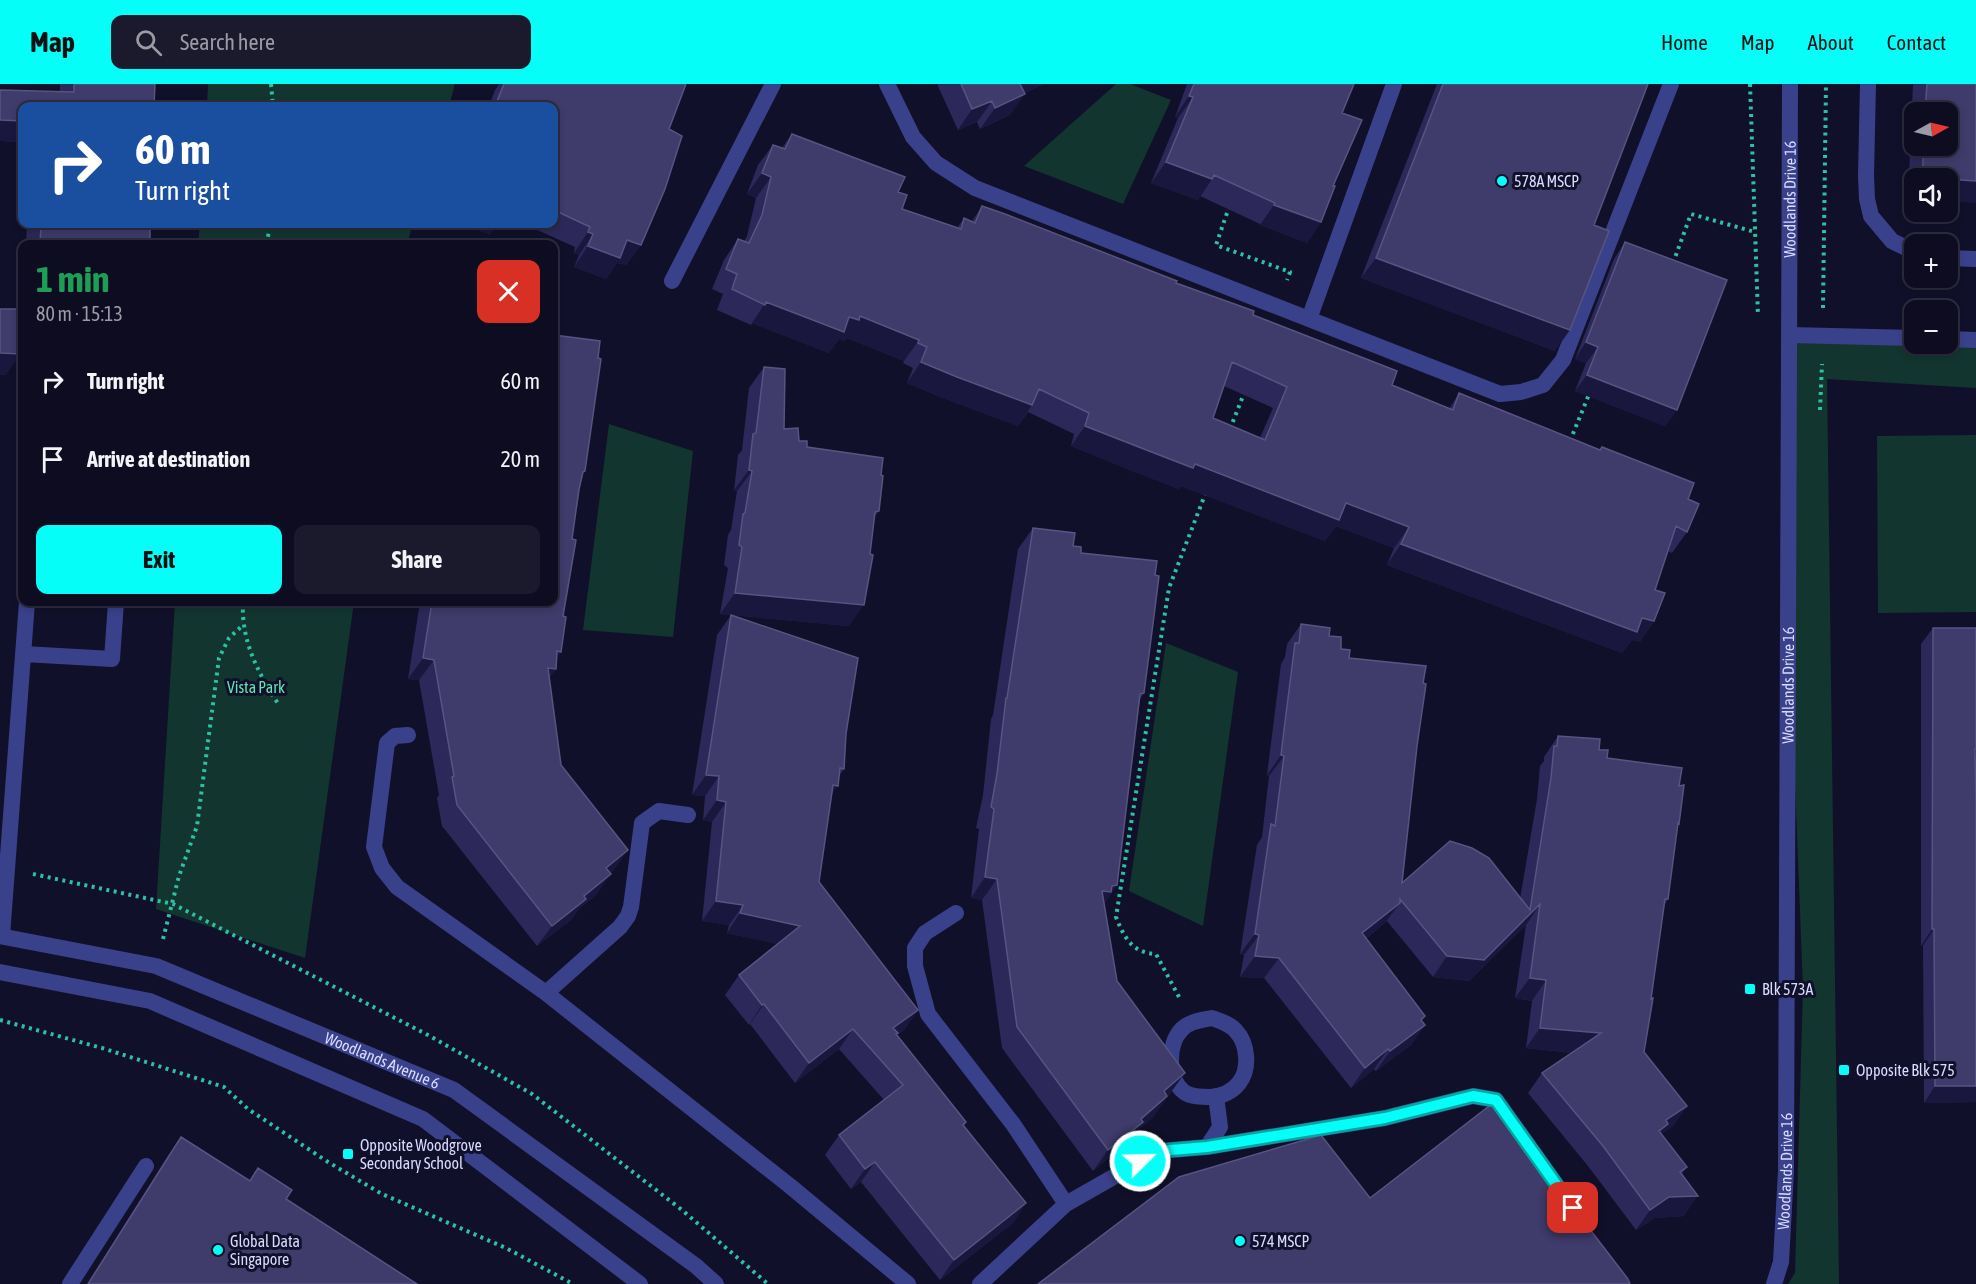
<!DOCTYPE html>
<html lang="en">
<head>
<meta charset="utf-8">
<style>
	:root { --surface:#0d0c20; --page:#1b1a2d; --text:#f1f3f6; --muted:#9a9ba5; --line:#2d2c3e; --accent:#05fff8 }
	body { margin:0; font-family:"Asap Condensed",sans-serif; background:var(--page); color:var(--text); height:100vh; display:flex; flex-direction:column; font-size:22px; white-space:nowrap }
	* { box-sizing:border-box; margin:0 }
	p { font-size:20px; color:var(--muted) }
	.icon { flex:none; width:33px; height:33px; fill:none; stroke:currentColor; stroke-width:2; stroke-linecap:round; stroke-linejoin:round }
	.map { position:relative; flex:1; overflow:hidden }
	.details { position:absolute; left:18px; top:156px; width:540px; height:366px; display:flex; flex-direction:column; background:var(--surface); border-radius:12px; box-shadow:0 3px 9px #0003,0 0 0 2px var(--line) }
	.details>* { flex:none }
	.guide { position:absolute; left:18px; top:18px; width:540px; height:126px; border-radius:12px; box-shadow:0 3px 9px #0003,0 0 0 2px var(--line); background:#1a4fa0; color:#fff; overflow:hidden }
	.needle { width:39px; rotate:82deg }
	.tools { position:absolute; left:1904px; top:18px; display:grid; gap:12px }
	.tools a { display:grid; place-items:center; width:54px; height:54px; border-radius:12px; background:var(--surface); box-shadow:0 3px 9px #0003,0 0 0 2px var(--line); font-size:30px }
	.pin { position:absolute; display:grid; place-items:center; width:51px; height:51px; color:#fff; margin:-26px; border-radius:12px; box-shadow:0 3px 9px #0006 }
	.me { position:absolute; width:66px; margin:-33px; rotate:67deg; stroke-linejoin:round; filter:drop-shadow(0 0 4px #0008) }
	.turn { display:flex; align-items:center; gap:21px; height:126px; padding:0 18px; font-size:27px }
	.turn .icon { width:78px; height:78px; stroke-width:2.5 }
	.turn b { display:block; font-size:42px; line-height:51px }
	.round { display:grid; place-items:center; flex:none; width:63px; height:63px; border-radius:12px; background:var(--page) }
	.head { display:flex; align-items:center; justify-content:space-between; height:102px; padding:0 18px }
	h1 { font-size:36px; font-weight:700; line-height:45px; color:#1e9e55 }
	.primary-button { display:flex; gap:12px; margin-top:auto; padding:12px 18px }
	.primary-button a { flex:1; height:69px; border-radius:12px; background:var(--accent); color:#111; font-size:24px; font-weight:700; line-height:69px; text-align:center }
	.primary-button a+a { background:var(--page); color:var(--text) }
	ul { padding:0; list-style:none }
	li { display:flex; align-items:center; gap:18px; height:78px; padding:0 18px }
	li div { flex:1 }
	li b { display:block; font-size:22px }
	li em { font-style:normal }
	header { display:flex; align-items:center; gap:36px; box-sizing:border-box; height:84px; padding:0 30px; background:var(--accent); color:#111 }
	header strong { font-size:28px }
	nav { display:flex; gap:33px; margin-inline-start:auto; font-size:21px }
	.search { width:420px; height:54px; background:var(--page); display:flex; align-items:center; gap:15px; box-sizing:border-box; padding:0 21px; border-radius:12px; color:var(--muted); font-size:22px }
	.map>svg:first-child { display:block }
	.green { fill:#13352f }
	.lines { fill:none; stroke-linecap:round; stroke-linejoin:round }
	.path { stroke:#2dc0a4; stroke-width:4; stroke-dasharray:3 4.5; stroke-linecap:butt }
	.service { stroke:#3a418b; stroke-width:16 }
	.minor { stroke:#3a418b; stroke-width:16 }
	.tertiary { stroke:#3a418b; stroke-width:16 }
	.wall { fill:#2c2859; fill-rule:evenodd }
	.shaded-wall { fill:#19173e }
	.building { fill:#3f3b6a; stroke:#575482; stroke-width:1.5; fill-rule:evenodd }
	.route-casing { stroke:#03a6a1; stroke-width:15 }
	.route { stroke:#05fff8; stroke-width:10 }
	.poi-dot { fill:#05fff8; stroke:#11102a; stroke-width:2 }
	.labels { text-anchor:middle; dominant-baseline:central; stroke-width:6; stroke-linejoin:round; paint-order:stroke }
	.poi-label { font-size:16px; fill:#d9daff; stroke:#11102a; text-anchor:start }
	.street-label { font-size:16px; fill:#d9daff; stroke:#11102a }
	.park-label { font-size:16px; fill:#60e4b2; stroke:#11102a }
</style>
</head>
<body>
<header>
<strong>Map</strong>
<div class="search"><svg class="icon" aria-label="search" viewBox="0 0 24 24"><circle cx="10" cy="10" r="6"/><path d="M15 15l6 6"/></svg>Search here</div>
<nav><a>Home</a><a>Map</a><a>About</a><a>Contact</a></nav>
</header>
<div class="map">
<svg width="1976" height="1200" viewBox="0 0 1976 1200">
	<rect width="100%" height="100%" fill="#11102a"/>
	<!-- green -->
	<path class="green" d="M208,0H455L449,22H207Z
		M1116,0H1130L1171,16L1123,120L1024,82Z
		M200,140H413L407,160H198Z
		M1790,251C1852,255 1914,263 1976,256V304L1827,295L1839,1200H1788L1795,1189L1803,904L1791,595Z
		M609,340L693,367L673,553L583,546Z
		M1976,351V528L1878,529L1877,352Z
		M175,518H354L305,874L156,825Z
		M1166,559L1238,588L1203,842L1129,807Z"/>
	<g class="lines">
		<!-- path -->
		<path class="path" d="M271,0L273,22
			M1750,0L1758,232
			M1227,129L1216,161L1290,188L1287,196
			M266,160L271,140
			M1673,179L1691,130L1755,148
			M1823,224L1826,0
			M1820,326L1822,280
			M1230,345L1245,307
			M1570,357L1590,308
			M243,518C241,557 258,589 279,621
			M33,790L173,820L428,951L532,1010L682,1126L768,1200
			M163,855L179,792L197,742L219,574L229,554L243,541
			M1179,913L1156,870C1132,869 1124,853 1116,833L1169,504L1206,408
			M0,936L102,964L224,1003L248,1025L328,1078L382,1110L506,1164L573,1200"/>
		<!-- service -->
		<path class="service" d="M887,0L913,53L936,79L975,104L1500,310L1521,308L1543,301L1563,276L1671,0
			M1868,0L1866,92L1867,115L1871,132L1892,157L1914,168
			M1947,174L1976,175
			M672,197L773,0
			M1309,235L1394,0
			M24,570L112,575L116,518
			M408,651L395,652L387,659L374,763L382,784L397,803L546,909L790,1102L908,1200
			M956,829L925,849L915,864V882L928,930L1013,1040L1066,1120
			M2,852L27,518
			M546,909L620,843L628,832L631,823L642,739L659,727L688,731
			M1212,934C1220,937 1230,940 1236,947C1248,960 1250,985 1239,999C1232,1008 1222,1012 1211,1013C1202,1013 1191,1013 1184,1008C1167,995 1167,960 1182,945C1190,937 1202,936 1212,934Z
			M1207,1063L1220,1043L1216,1012
			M70,1200L146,1082
			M980,1200L1066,1120L1159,1067L1207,1063L1385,1034L1473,1012L1496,1016L1572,1123"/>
		<!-- minor -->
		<g class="minor">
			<path d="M1790,251L1914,254"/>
			<path d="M1947,255L1976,256"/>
			<path id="s1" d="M1774,1200L1781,1178L1786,1087L1790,0"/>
		</g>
		<!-- tertiary -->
		<g class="tertiary">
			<path id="s2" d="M0,852L156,882L454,1006L696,1182L716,1200"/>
			<path d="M0,888L150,917L423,1035L640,1200"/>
		</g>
	</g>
	<!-- wall -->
	<path class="wall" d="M60,0H155L154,22H22V58L0,57V6L60,8Z
		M499,0H686L669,45L641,161L626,181L617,179L606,195L574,183L579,171L574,169L575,163L524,140H554V22H489L495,6Z
		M937,0H1044L1024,9L1010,31L980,45L977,38L958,46Z
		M1187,0H1354L1342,29L1333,102L1321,138L1307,159L1260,141V140L1200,112L1198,116L1151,99L1178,34L1175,33Z
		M1437,0H1648L1594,141L1555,267L1361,194Z
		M1913,0H1976L1947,94H1914V115H1908ZM1914,28H1947V62H1914Z
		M792,50L898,108L902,125L957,144L964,134L972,137L982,122L1176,199L1253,231L1392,301L1449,325L1459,309L1600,366L1602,363L1688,415L1687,448L1672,469L1668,467L1655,506L1654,537L1640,558L1632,556L1622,569L1387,481L1394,464L1336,442L1325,457L1181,402L1179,405L1135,388L1071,362L1074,350L1028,328L1018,342L943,314L907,299L913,284L903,279L904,277L847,254L844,257L839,255L829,269L752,239L751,241L717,226L723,210L712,205L724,176L738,155L744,158L747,152L756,114L747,110L758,81L773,61L782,64ZM1224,302L1273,324L1260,354L1213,334Z
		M27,140H150V160H26Z
		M1625,158L1677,326L1665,342L1575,307L1586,279L1575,275L1614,175Z
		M764,283L784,345L807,363L881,391L879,427L875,432L849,542L720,530L728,484L724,481L728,451L731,446L737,407L734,406L738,371L742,366L749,304Z
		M582,392L572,455L556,585L549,594L561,681L614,786L610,789L596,811L579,825L571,836L537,862L442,742L437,714L439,711L419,596L408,595L420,518H554Z
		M1033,444L1073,462L1081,469L1155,491L1144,609L1140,615L1117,801L1104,820L1117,897L1171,1009L1167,1013L1153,1033L1136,1048L1128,1058L1093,1087L1002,964L982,816L971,814L979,745L976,744L983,711L991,635L993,631L1018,465Z
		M731,531L846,650L844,685L839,692L832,711L819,798L918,926L904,946L897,951L966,1038L964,1042L1026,1119L1013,1139L940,1196L861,1098L851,1105L825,1071L839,1051L884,1016L839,965L795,999L750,940L749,941L725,911L739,891L778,860L727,849L729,841L702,837L712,738L703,736L705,712L692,711L717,551Z
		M1301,540L1329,552L1349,574L1423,599L1402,799L1520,815L1537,715L1540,682L1544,677V673L1558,652L1599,666L1607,674L1679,702L1677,743L1668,815L1664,822L1644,968L1687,1022L1673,1042L1661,1050L1687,1083L1682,1090L1684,1132L1655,1134L1636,1146L1588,1082L1528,1009L1542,989L1572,969L1526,964L1532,917L1515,914L1526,841L1469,897L1433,893L1387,837L1366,855L1425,941L1411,961L1376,987L1374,985L1351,1004L1264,894L1240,893L1244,871L1240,870L1257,761L1262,753L1269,692L1267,691L1281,580L1285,573L1287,560Z
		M1933,544L1975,681L1976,724V1018L1924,1019L1923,862H1921V560Z
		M181,1053L249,1097L258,1084L286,1115L417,1200H87L169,1070Z"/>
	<!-- shaded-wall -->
	<path class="shaded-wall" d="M1016,0H1044L1004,17Z
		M1025,10L1010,31L980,45L995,24Z
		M1189,12L1193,13L1178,34L1175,33Z
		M992,17L977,38L958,46L972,25Z
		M0,36L22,37V58L0,57Z
		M1166,78L1212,95L1198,116L1151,99Z
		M762,89L771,93L756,114L747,110Z
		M1947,95L1976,97V119L1947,117Z
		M1914,106V115H1908Z
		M1274,121L1321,138L1307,159L1260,141Z
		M461,140H502L501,141L498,140L490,151Z
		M588,148L593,150L579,171L574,169Z
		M627,156L641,161L626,181L617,179L606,195L574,183L588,162Z
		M1376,174L1570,246L1555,267L1361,194Z
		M766,218L849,233L860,232L919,256L904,277L847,254L844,257L839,255L829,269L752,239Z
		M1586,258L1598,263L1586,279L1575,275Z
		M0,269L21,270L6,291H0Z
		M921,278L1032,321L1018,342L943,314L907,299Z
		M1587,291L1677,326L1665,342L1575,307Z
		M1085,342L1195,380L1346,419L1409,443L1394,464L1336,442L1325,457L1181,402L1179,405L1135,388L1071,362Z
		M749,386L752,387L737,407L734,406Z
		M1401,460L1654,537L1640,558L1632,556L1622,569L1387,481Z
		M735,509L864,521L849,542L720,530Z
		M557,567L561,568L550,584L556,585L542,605L533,604Z
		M423,574L434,576L419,596L408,595Z
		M1281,671L1284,672L1269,692L1267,691Z
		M706,691L719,692L705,712L692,711Z
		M833,701L838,702L824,722Z
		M717,716L726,718L712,738L703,736Z
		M628,766L614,786L591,805L606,784Z
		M611,790L596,811L579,825L571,836L537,862L552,842L584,812Z
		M985,793L997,795L982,816L971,814Z
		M1117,801L1103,822L1102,807L1112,802Z
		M716,817L743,821L729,841L702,837Z
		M1400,819L1385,839L1347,870L1362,849Z
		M1540,820L1526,841L1469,897L1433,893L1447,872Z
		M740,829L800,842L786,862L727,849Z
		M1932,845H1934L1923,862H1921Z
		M1255,850L1259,851L1244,871L1240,870Z
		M1255,872L1279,874L1264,894L1240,893Z
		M1530,894L1546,896L1532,917L1515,914Z
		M764,920L750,940L749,941L762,921Z
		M918,926L904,946L896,951L893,944Z
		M1425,932L1412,950L1425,941L1411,961L1376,987L1390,967Z
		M1540,944L1601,949L1586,970L1526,964Z
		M853,945L839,965L795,999L809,979Z
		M1388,965L1374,985L1351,1004L1365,984Z
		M1185,989L1153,1033L1136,1048L1128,1058L1093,1087L1108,1066L1164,1007Z
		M1935,1002H1976V1018L1924,1019Z
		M1687,1022L1673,1042L1660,1051L1645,1067L1666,1036Z
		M875,1078L861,1098L851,1105L865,1085Z
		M1698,1112L1684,1132L1655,1134L1636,1146L1650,1126L1669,1113Z
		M1026,1119L1013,1139L940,1196L954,1176Z"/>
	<!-- building -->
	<path class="building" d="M74,0H155L154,22H22V37L0,36V6L74,8Z
		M504,0H686L669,45L682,52L665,105L641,161L627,156L620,174L588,162L593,150L588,148L590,143L554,126V22H495Z
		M961,0H1020L1025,10L995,24L992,17L972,25Z
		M1194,0H1354L1342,29L1362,36L1333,102H1335L1321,138L1274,121L1275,119L1214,91L1212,95L1166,78L1193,13L1189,12Z
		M1443,0H1648L1594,141L1609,147L1570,246L1376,174Z
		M1927,0H1976V97L1947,95V94H1922L1924,62H1947V28H1925Z
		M792,50L905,93L898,108L907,111L902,125L961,145L964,134L975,139L982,122L1005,130L1177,197L1176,199L1254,227L1253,231L1397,287L1392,301L1443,322L1453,326L1459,309L1600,366L1602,363L1694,399L1688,415L1699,420L1687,448L1676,442L1655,506L1665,509L1654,537L1642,534L1637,548L1401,460L1409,443L1346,419L1339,436L1195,380L1193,384L1149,367L1085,342L1089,329L1039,305L1032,321L957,293L921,278L927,263L918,259L919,256L860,232L859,236L849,233L844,248L766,218L765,221L732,205L737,190L726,185L738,155L749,159L762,131L771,93L762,89L773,61L785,65ZM1232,278L1287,303L1265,356L1213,334Z
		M41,140H150V160H40Z
		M1625,158L1727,196L1677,326L1587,291L1598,263L1586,258Z
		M0,225H22L21,270L0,269Z
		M554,251L600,257L598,274L601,275L585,387L583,388L579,405L572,455L576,456L563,532L566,533L561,568L557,567L556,585L548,584L561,681L628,766L606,784L611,790L584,812L586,815L552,842L457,721L452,693L454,692L434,576L423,574L432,518H554Z
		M764,283L785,285L784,345L798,344L799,357H807V363L883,374L881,391L883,392L879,427L875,428L870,470L873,471L864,521L735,509L742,463L739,461L743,430L745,429L752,387L749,386L753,350L756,349Z
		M1033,444L1075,449L1073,462L1081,463V469L1157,477L1155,491L1159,492L1154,532L1144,609L1140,610L1117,801L1112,802L1111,808L1102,807L1117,897L1185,989L1164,1007L1167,1012L1141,1035L1143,1038L1108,1066L1017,943L997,795L985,793L994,725L991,723L997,690L1006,614H1007Z
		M731,531L858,574L846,650L844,685L840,684L838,702L833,701L819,798L918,926L893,944L898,949L896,950L966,1038L963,1041L1026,1119L954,1176L875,1078L865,1085L839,1051L903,1001L853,945L809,979L764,920L762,921L739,891L800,842L740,829L743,821L716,817L726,718L717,716L719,692L706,691Z
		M1301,540L1330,544L1329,552L1341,553V565L1350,566L1349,574L1426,582L1423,599L1426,600L1417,662L1402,799L1450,757L1472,764L1489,774L1530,826L1551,694L1554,662H1557L1558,652L1600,655L1599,666H1608L1607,674L1682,684L1679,702L1684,701L1679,740L1678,739L1668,815H1665L1651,915L1653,914L1644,968L1687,1022L1666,1036L1668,1040L1659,1047L1687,1083L1680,1088L1698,1112L1669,1113L1650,1126L1603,1062L1542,989L1601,949L1540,944L1546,896L1530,894L1540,820L1484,876L1447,872L1400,815V819L1362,849L1425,932L1421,936L1425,941L1390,967L1388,965L1365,984L1279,874L1255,872L1259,851L1255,850L1271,740L1275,742L1284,672L1281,671L1284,646L1295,559H1299Z
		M1933,544H1976V665H1975L1976,724V1002H1935L1934,845H1932Z
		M1493,1019L1628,1195L1630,1200H1038L1179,1093L1321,1051L1370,1114Z
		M181,1053L250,1097L258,1084L292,1106L286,1115L417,1200H88Z"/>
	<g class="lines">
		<defs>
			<path id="route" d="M1140,1077L1159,1067L1207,1063L1385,1034L1473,1012L1496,1016L1573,1124"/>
		</defs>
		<!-- route casing -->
		<use href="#route" class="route-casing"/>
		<!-- route -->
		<use href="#route" class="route"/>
	</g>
	<!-- markers -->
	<g class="poi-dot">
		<circle cx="1502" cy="97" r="6"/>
		<rect x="1744" y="899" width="12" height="12" rx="3"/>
		<rect x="1838" y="980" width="12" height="12" rx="3"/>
		<rect x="342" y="1064" width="12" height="12" rx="3"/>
		<circle cx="1240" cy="1157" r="6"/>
		<circle cx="218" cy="1166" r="6"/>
	</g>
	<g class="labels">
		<!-- poi labels -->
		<g class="poi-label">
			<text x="1514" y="97">578A MSCP</text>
			<text x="1762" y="905">Blk 573A</text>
			<text x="1856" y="986">Opposite Blk 575</text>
			<text x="360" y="1061">Opposite Woodgrove<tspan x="360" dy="18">Secondary School</tspan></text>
			<text x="230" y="1157">Global Data<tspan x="230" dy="18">Singapore</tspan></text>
			<text x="1252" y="1157">574 MSCP</text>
		</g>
		<!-- street labels -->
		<g class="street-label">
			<text stroke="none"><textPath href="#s1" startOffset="1086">Woodlands Drive 16</textPath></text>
			<text stroke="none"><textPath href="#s1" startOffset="600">Woodlands Drive 16</textPath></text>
			<text stroke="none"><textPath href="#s2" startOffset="404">Woodlands Avenue 6</textPath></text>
			<text stroke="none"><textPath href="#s1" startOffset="114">Woodlands Drive 16</textPath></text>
		</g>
		<!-- park labels -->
		<g class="park-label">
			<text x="256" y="603">Vista Park</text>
		</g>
	</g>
</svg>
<div class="tools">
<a><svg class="needle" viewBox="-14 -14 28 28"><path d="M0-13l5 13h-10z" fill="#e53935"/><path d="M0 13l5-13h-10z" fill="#9a9ba5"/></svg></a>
<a><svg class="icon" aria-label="sound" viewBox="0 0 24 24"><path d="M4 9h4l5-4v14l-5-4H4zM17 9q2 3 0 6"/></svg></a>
<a>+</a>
<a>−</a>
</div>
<div class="pin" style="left:1573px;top:1124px;background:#d93025"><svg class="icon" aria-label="arrive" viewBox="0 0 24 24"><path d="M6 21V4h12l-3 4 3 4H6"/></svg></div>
<svg class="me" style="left:1140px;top:1077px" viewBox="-20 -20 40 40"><circle r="17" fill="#05fff8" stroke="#fff" stroke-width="3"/><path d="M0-11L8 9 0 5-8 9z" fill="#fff"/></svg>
<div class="guide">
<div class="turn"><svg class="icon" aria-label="right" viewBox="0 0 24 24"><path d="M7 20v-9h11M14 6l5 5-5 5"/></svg><div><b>60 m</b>Turn right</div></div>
</div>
<section class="details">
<div class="head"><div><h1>1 min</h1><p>80 m · 15:13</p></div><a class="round" style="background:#d93025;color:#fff"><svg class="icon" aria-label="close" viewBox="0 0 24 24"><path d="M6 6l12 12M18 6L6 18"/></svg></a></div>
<ul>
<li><svg class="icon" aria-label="right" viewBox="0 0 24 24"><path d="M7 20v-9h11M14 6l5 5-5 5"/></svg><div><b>Turn right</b></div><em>60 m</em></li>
<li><svg class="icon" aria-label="arrive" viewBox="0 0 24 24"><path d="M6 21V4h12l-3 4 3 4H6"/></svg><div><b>Arrive at destination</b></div><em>20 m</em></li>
</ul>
<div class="primary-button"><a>Exit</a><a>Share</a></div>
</section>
</div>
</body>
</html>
